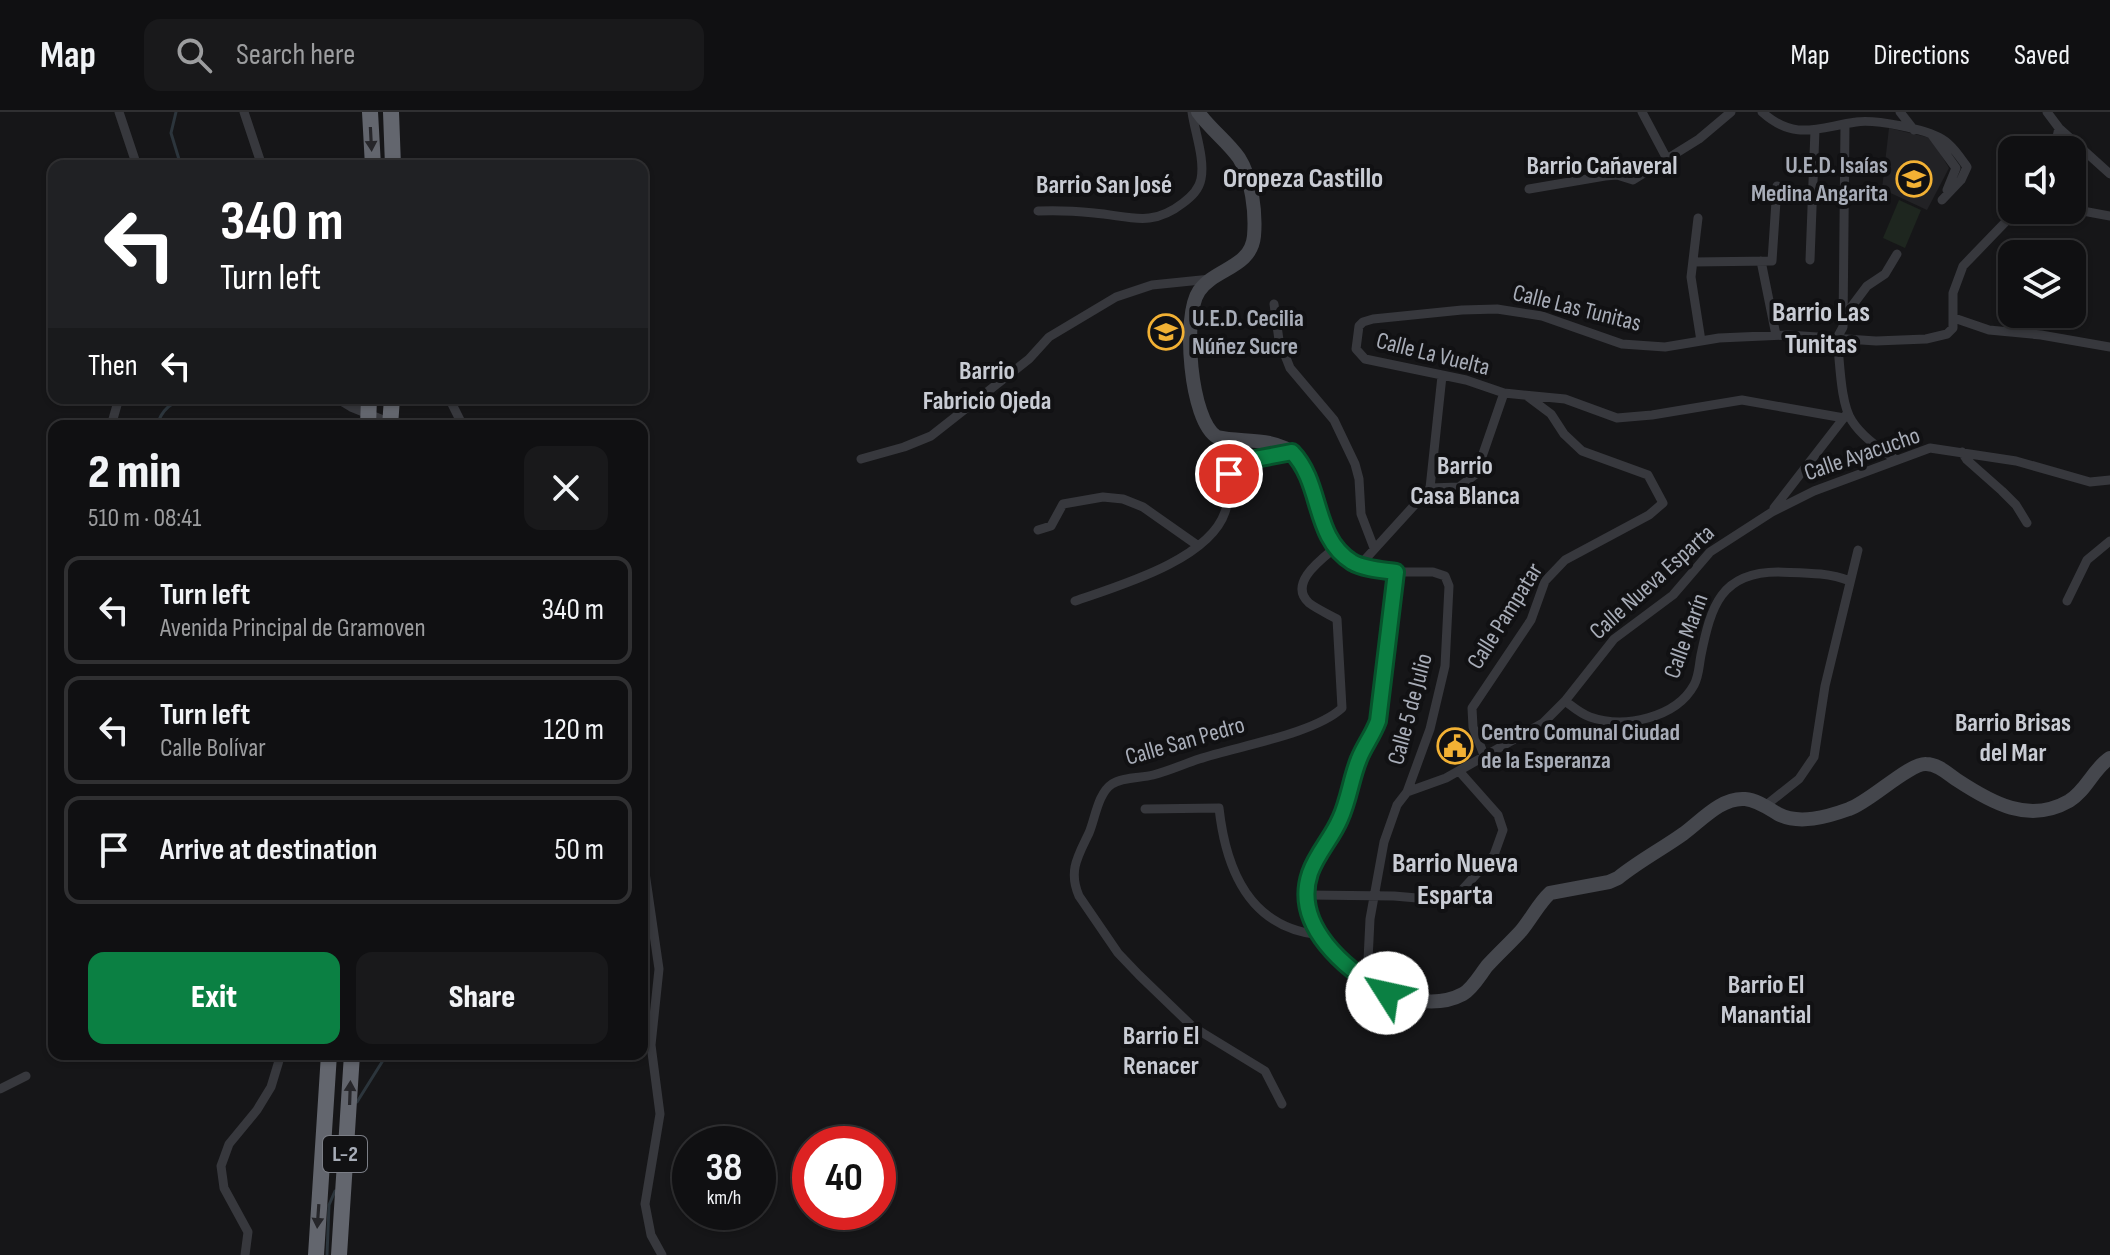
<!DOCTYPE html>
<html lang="en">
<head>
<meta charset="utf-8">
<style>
	:root { --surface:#101012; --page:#19191b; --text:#f1f3f6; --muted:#9c9d9f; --line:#303032; --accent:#0b8043 }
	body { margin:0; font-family:"Sofia Sans Condensed",sans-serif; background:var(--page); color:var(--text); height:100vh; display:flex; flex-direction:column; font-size:30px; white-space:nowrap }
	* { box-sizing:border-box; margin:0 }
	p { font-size:26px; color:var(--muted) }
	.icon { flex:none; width:44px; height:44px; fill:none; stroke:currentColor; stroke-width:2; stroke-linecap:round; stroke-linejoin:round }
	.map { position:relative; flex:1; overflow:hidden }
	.details { position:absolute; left:48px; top:308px; width:600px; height:640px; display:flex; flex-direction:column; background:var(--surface); border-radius:16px; box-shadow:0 2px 6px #0004,0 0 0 2px var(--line) }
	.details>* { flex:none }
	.hud { position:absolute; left:48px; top:48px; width:600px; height:244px; border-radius:16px; box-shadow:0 2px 6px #0004,0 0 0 2px var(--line); background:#202124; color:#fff; overflow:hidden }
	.fabs { position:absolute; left:1998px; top:24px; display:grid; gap:16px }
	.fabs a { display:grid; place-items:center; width:88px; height:88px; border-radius:16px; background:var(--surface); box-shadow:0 2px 6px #0004,0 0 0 2px var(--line); font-size:40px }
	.speed { position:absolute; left:672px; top:1014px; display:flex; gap:16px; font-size:40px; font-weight:700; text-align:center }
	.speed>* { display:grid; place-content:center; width:104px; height:104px; border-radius:50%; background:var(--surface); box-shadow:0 2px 6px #0004,0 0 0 2px var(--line); line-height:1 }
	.speed small { font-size:20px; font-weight:400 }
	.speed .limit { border:12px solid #d22; background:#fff; color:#111 }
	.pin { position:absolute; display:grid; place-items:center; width:68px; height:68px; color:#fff; margin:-34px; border:4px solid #fff; border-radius:50%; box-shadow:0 2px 8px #0007 }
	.me { position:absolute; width:88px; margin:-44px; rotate:305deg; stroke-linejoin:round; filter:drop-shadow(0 0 6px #0008) }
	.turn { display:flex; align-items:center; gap:28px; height:168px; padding:0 40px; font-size:36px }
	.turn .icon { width:104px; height:104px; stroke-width:2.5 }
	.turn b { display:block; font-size:56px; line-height:68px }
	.then { display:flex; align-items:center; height:76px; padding:0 40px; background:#0003; gap:16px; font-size:30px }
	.round { display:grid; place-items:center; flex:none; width:84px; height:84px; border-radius:16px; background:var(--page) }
	.overview { display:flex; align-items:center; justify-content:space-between; height:136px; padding:0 40px }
	h1 { font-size:48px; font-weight:800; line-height:60px }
	.cta { display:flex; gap:16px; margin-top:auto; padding:16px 40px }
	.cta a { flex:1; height:92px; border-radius:16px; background:var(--accent); color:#fff; font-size:32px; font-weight:800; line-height:92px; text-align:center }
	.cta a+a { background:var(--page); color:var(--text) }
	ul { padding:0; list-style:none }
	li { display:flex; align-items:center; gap:24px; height:108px; margin:0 16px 12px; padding:0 24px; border:4px solid var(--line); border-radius:16px }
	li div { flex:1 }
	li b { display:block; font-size:30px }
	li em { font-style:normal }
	header { display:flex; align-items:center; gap:48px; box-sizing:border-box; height:112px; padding:0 40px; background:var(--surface); border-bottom:2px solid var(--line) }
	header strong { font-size:38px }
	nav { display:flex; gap:44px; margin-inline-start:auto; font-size:28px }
	.search { width:560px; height:72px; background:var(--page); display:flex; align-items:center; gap:20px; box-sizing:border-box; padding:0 28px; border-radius:16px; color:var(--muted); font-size:30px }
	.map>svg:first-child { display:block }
	.built { fill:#222225 }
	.green { fill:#1e261f }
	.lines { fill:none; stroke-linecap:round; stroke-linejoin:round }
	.stream { stroke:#2c353c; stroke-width:3 }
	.street { stroke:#37383d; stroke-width:9 }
	.secondary { stroke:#45474d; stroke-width:14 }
	.highway { stroke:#63666e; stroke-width:16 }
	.highway-bridge { stroke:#63666e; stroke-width:16 }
	.oneway { fill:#26262a }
	.route-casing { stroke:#07532c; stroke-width:20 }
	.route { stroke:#0b8043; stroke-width:14 }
	.labels { text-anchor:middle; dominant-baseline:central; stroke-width:8; stroke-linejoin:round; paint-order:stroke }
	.shield { fill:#111113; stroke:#7b7e86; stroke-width:2 }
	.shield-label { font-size:22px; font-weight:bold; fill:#a8adb8 }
	.poi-label { font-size:24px; font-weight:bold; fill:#a8adb8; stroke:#111113; text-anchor:start }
	.street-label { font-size:24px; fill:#a8adb8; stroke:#111113 }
	.neighbourhood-label { font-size:26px; font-weight:bold; fill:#c9ccd4; stroke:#111113 }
	.quarter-label { font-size:28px; font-weight:bold; fill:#c9ccd4; stroke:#111113 }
</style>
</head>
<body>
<header>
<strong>Map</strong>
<div class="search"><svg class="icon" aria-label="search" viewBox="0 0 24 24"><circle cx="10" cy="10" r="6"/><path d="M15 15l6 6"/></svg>Search here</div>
<nav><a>Map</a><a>Directions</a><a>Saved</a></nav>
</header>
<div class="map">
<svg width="2110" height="1143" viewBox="0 0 2110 1143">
	<rect width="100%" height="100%" fill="#161618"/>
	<!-- built -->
	<path class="built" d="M1889,16L1931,26L1949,56L1927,98L1882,77Z"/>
	<!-- green -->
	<path class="green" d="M1899,88L1921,98L1905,136L1883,126Z"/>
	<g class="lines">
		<!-- stream -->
		<path class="stream" d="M176,0L171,21L181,54
			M157,314C161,298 172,289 188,286
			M357,990L387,942
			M327,1143L329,1093L335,1079"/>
		<!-- street -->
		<path class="street" d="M119,0L137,54
			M244,0L262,54
			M1642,0L1667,47
			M1762,0C1795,30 1819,15 1856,10C1875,7 1926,17 1942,27C1952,33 1960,45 1967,55L1961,68L1942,88
			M1900,0L1914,18
			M2047,0L2059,16L2110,62
			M1932,23L1956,56L1947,78
			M2054,38L2059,16
			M1529,77L1605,64L1617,63L1633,68L1699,27L1731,0
			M2072,97L2110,104
			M1038,99C1057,98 1075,99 1094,101C1130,104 1151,116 1183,91C1191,85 1199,78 1201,67C1205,47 1195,21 1192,0
			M1698,106L1691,165L1701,229
			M1810,148L1815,18
			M1761,149L1776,223
			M1693,150L1772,149L1777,74
			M1274,192L1279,228L1290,256L1334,308L1355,352L1359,367L1361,402L1374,436
			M1843,206L1867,174L1885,162L1897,142
			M1954,206L1989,218L2041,223L2110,235
			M1837,226L1843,215L1845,12
			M1837,226C1840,248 1840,291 1852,309C1863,326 1881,337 1896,348
			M336,286L351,295L393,312
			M449,286L463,314
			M1844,306L1742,288L1652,303L1617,306L1565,287L1504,281L1466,268L1365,247L1356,237L1359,214L1363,210L1373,207L1462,198L1497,197L1542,204L1622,232L1665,235L1719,226L1788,223L1876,229L1926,227L1947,222L1953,216V181L1963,154L2017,98
			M111,314L119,286
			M1962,340L1967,348L2002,379L2016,393L2027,411
			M861,347L904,335L931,324L1029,247L1049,225L1116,185L1152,173L1211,167
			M1430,376L1459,375L1476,362L1504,281
			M1774,396L1846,303
			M1038,418L1051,414L1063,392L1103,385L1123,387L1143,395L1197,433
			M1360,453L1430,376L1442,264
			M1075,489C1118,474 1209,448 1225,400C1230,387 1228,372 1230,358L1255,347L1292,340
			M2067,489L2087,448L2110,429
			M1565,589C1573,595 1581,602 1590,605C1624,617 1676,606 1694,573C1699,564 1699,553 1701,543C1711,494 1721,460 1778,460C1803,461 1827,460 1850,469
			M1484,643L1473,615L1472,596L1531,508L1545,469L1565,448L1649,403L1663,391L1648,363L1582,339L1564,322L1551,302L1527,284
			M1407,680L1446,666L1543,611L1565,589L1614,527L1673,483L1710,440L1772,400L1814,379L1930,336L2016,349L2090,370L2110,368
			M1765,694L1799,667L1814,645L1825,574L1858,438
			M1145,697L1219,696C1226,759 1250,816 1320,823
			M642,740L659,857L651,933L660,1002L645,1092L651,1123L662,1143
			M1307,783L1394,784L1440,788L1461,779L1494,743L1503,718L1498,703L1459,659
			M1370,871L1368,848L1370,807L1384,730L1397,693L1407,680L1430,617L1445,554L1449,474L1445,464L1433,460H1396
			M0,977L26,964
			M1282,992L1265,959L1193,915L1139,863L1118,841L1079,784C1068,759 1078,744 1089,721C1095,707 1098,681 1112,672C1122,665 1141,666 1153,663C1169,659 1184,652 1199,647C1238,634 1314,622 1342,596L1337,507C1328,502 1317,497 1309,491C1287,471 1323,446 1336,435
			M245,1143L248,1120L224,1076L221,1054L229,1032L257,998L271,975L281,942"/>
		<!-- secondary -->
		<path class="secondary" d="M1198,0C1210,17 1227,29 1239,46C1252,66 1256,101 1254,124C1251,156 1215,156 1199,179C1182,204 1190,309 1217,325C1239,330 1264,326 1285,336C1328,357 1307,423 1353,450C1364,457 1382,458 1396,460L1378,609C1373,623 1365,633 1359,646C1350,667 1348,690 1339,710C1330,728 1315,743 1309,763C1289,832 1401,915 1463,882C1473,876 1480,863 1487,854C1498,842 1510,831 1521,819C1531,807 1539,791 1550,781L1609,770L1618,766C1639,749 1662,737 1683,722C1701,709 1721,685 1745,687C1757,688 1768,696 1778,702C1799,713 1827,705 1849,697C1870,690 1909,651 1926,652C1938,652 1948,662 1957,668C1992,691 2029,712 2069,689C2087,678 2093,657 2110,646"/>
		<!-- highway -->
		<path class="highway" d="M370,0L373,54
			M391,0L393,54
			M316,1143L329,942
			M339,1143L352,942"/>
		<!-- highway-bridge -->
		<path class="highway-bridge" d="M368,314L369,286
			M390,314L392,286"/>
	</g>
	<!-- one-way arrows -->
	<defs><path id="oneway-solid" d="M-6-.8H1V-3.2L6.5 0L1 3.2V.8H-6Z" transform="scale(2)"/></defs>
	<g class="oneway">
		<use href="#oneway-solid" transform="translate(371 27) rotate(87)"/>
		<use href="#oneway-solid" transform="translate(350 981) rotate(-88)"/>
		<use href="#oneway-solid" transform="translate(318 1104) rotate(94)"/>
	</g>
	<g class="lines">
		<defs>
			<path id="route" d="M1229,362L1230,358L1255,347L1292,340C1323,372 1312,425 1352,450C1364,457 1382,458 1396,460L1378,609C1373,623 1364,634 1359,647C1351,666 1349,688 1340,707C1332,726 1317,741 1310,761C1292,814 1346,858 1387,881"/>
		</defs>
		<!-- route casing -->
		<use href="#route" class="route-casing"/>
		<!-- route -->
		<use href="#route" class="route"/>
	</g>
	<!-- icons -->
	<defs>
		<symbol id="school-ring" viewBox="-11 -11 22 22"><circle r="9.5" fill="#111113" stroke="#f2b134" stroke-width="1.5"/><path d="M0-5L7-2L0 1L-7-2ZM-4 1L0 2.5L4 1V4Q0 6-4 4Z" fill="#f2b134"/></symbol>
		<symbol id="civic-ring" viewBox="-11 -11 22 22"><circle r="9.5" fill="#111113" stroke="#f2b134" stroke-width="1.5"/><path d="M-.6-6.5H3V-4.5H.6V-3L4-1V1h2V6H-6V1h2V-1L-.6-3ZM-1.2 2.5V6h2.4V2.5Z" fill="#f2b134"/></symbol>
	</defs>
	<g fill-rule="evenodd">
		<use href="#school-ring" x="1894" y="47" width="40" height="40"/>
		<use href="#school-ring" x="1146" y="200" width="40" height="40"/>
		<use href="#civic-ring" x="1435" y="614" width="40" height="40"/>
	</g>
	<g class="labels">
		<!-- shield labels -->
		<rect class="shield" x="323" y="1024" width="44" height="36" rx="6"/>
		<g class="shield-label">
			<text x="345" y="1042">L-2</text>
		</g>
		<!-- poi labels -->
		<g class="poi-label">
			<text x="1888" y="53" text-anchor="end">U.E.D. Isaías<tspan x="1888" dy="28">Medina Angarita</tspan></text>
			<text x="1192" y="206">U.E.D. Cecilia<tspan x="1192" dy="28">Núñez Sucre</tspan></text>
			<text x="1481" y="620">Centro Comunal Ciudad<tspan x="1481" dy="28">de la Esperanza</tspan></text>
		</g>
		<!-- street labels -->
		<g class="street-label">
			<text transform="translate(1577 196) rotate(14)">Calle Las Tunitas</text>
			<text transform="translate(1433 242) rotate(14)">Calle La Vuelta</text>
			<text transform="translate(1862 342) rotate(-19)">Calle Ayacucho</text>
			<text transform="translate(1652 470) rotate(-42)">Calle Nueva Esparta</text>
			<text transform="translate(1505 504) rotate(-58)">Calle Pampatar</text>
			<text transform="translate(1686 524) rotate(-70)">Calle Marín</text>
			<text transform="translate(1410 597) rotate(-75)">Calle 5 de Julio</text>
			<text transform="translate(1185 629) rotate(-16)">Calle San Pedro</text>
		</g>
		<!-- neighbourhood labels -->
		<g class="neighbourhood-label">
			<text x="1602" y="54">Barrio Cañaveral</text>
			<text x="1104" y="73">Barrio San José</text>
			<text x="987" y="259">Barrio<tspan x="987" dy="30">Fabricio Ojeda</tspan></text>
			<text x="1465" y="354">Barrio<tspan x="1465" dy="30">Casa Blanca</tspan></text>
			<text x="2013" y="611">Barrio Brisas<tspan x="2013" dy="30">del Mar</tspan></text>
			<text x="1766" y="873">Barrio El<tspan x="1766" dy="30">Manantial</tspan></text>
			<text x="1161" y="924">Barrio El<tspan x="1161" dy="30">Renacer</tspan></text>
		</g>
		<!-- quarter labels -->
		<g class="quarter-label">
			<text x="1303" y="66">Oropeza Castillo</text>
			<text x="1821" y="200">Barrio Las<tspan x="1821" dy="32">Tunitas</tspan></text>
			<text x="1455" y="751">Barrio Nueva<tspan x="1455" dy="32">Esparta</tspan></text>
		</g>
	</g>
</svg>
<div class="fabs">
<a><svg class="icon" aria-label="sound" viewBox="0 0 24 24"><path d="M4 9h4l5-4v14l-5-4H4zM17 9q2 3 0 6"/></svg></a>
<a><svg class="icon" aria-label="layers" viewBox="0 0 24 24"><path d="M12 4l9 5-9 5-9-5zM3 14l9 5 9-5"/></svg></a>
</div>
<div class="speed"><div>38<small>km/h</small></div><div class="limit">40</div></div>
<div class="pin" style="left:1229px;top:362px;background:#d93025"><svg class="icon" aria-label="arrive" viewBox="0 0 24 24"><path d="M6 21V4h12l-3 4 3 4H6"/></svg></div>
<svg class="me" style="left:1387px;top:881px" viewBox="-20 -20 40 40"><circle r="19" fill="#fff"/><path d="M0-13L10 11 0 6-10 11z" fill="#0b8043"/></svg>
<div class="hud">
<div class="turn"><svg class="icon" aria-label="left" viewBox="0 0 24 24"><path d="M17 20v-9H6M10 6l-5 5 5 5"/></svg><div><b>340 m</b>Turn left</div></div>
<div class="then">Then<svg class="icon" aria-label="left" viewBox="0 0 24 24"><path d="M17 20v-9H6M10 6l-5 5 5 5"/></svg></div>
</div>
<section class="details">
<div class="overview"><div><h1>2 min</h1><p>510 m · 08:41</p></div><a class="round"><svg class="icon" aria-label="close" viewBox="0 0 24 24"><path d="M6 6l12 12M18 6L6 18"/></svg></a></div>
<ul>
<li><svg class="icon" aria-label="left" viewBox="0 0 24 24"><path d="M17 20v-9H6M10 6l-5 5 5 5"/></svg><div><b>Turn left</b><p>Avenida Principal de Gramoven</p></div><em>340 m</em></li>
<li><svg class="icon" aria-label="left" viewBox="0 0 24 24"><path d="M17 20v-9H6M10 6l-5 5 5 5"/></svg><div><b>Turn left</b><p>Calle Bolívar</p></div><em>120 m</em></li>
<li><svg class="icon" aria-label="arrive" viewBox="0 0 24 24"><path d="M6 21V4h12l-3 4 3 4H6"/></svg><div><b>Arrive at destination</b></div><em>50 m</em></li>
</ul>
<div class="cta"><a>Exit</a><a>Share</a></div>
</section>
</div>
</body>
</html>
